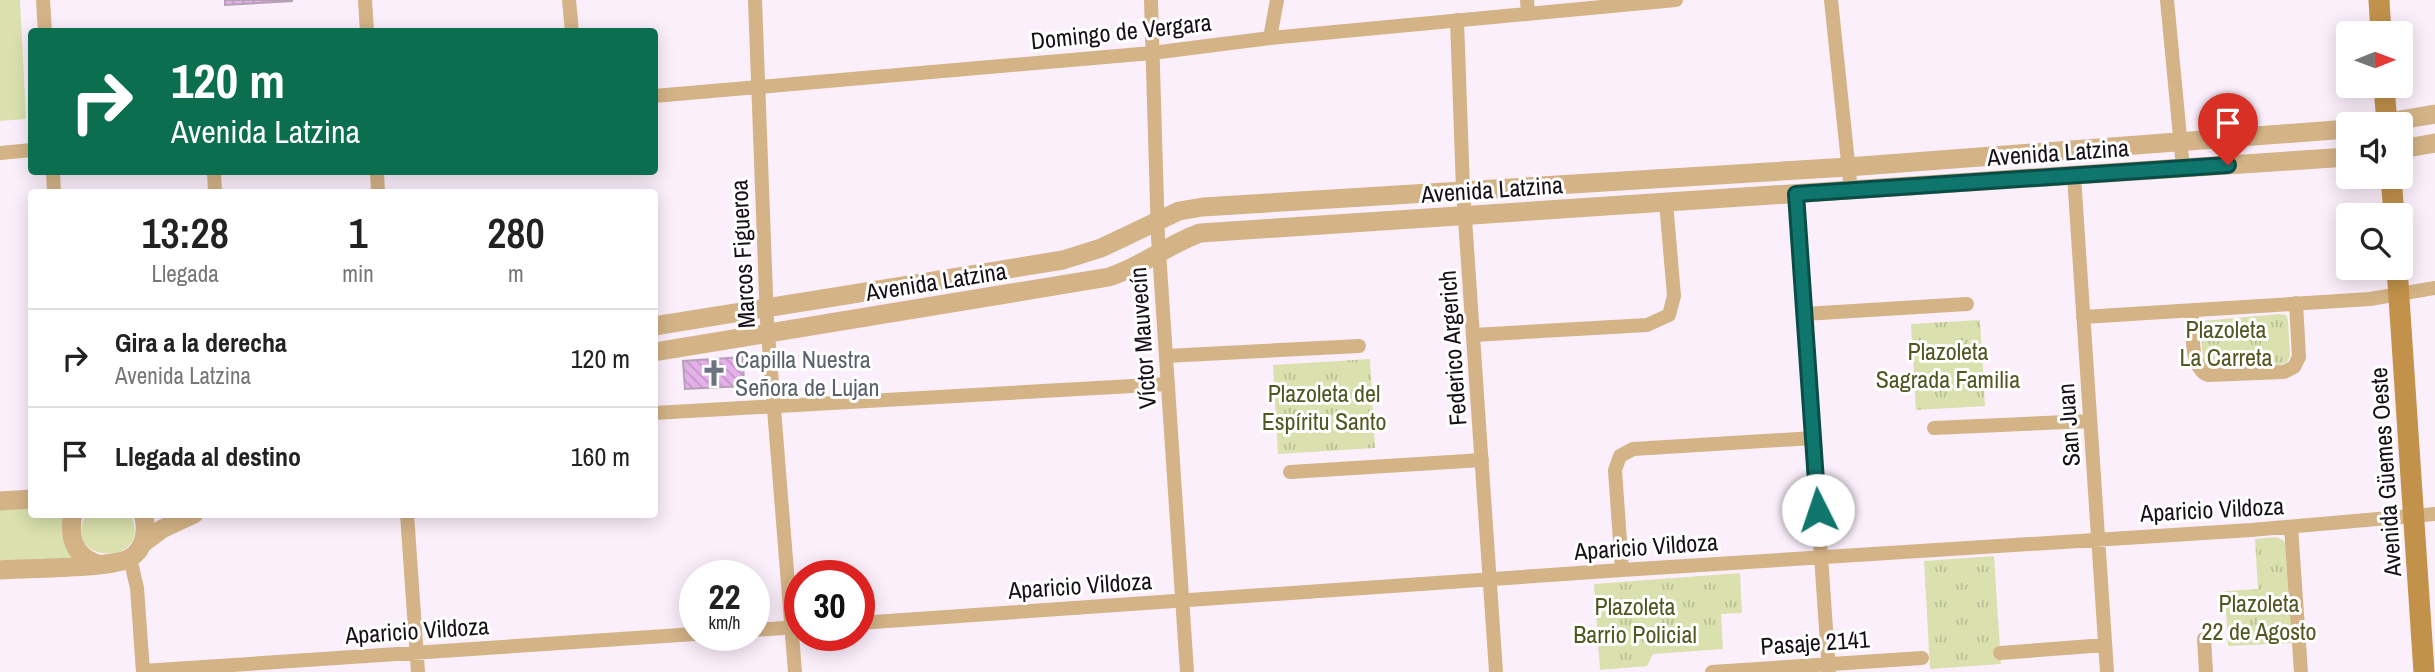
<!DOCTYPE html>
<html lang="es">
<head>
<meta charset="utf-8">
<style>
	:root { --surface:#fff; --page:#f2f2f2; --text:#222; --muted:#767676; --line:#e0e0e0 }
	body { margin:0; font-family:"Archivo Narrow",sans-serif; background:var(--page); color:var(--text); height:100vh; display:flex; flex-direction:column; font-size:26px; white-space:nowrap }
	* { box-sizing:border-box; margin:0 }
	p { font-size:23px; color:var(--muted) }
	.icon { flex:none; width:38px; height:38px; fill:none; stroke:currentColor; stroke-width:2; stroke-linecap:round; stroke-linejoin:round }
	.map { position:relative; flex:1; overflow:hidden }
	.details { position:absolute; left:28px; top:189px; width:630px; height:329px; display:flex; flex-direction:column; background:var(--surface); border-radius:7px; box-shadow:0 4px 18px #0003 }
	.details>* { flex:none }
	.hud { position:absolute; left:28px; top:28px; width:630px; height:147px; border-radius:7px; box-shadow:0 4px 18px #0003; background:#0b6e4f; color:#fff; overflow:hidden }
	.needle { width:46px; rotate:89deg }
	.controls { position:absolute; left:2336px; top:21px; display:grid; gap:14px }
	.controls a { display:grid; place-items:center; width:77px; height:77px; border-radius:7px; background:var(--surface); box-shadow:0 4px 18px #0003; font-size:35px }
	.speed { position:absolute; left:679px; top:560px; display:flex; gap:14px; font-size:35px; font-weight:700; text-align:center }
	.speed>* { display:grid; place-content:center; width:91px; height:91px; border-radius:50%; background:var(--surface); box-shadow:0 4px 18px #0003; line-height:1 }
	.speed small { font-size:18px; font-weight:400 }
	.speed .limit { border:10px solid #d22; background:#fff; color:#111 }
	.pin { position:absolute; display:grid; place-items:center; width:60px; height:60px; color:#fff; margin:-72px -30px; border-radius:50% 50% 50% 0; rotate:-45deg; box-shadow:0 0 7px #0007 }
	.pin .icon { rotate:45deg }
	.me { position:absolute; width:77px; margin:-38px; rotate:356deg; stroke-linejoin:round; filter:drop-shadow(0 0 5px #0008) }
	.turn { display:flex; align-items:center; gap:24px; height:147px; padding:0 28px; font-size:32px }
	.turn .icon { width:91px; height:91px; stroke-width:2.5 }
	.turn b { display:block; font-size:49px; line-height:60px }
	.eta { display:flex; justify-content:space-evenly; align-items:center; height:119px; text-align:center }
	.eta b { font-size:42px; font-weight:600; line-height:49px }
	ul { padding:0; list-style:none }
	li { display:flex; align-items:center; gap:21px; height:98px; padding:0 28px; border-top:2px solid var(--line) }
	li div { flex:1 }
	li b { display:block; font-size:26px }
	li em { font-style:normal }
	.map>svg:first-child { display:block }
	.grass { fill:#dae1ae }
	.park { fill:url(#park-tufts) }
	.building { fill:url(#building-back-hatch); stroke:#b4a1b5; stroke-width:2 }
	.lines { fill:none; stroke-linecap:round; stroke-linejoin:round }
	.minor { stroke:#d4b387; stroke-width:14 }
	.tertiary { stroke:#d4b387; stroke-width:19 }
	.secondary { stroke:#c2924b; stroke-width:21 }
	.route-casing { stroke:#0a4d48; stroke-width:18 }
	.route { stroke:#0f766e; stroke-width:12 }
	.labels { text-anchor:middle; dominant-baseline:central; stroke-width:6; stroke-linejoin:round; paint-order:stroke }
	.street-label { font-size:24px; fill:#161017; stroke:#fff }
	.park-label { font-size:24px; fill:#525721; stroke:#fff }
	.worship-label { font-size:24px; fill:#5b616d; stroke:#fff; text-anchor:start }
</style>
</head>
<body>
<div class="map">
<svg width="2435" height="672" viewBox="0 0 2435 672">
	<defs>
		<pattern id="park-tufts" width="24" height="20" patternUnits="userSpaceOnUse" patternTransform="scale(1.75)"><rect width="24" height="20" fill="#dae1ae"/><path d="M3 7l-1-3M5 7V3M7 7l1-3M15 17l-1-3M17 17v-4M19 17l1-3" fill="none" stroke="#bac095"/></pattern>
		<pattern id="building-back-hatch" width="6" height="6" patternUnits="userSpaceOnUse" patternTransform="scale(1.75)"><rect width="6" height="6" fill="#e4b0e9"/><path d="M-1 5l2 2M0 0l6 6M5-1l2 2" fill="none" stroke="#c396c7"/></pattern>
	</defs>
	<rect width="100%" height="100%" fill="#fbeffc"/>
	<!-- grass -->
	<path class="grass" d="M0,0H20L26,119L0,121Z
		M31,506L32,514L65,515L77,559L0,563V508Z
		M130,514C157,566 59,567 86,515Z"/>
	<!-- park -->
	<path class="park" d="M2279,314L2286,315L2288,320L2290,356L2287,362L2280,365L2210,368L2204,366L2199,325L2202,321Z
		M1980,320L1985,406L1916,410L1911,324Z
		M1370,359L1375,448L1278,454L1273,365Z
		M2276,537L2283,540L2287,546L2293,643L2228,646L2225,591L2258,589L2255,539Z
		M1994,556L2001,664L1930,669L1924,561Z
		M1740,573L1742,613L1721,614L1723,649L1653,654L1647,666L1600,670L1594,584Z"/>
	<!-- building -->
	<path class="building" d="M225,0H292V1L225,5Z
		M743,357L744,386L685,389L683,361Z"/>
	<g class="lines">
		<!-- minor -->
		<path class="minor" d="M43,0L45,32
			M365,0L367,32
			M569,0L572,32
			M755,0L767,321L795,672
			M1151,0L1158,237L1187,672
			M1527,0L1528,14
			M1831,0L1851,191
			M2167,0L2183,168
			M1457,20L1463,190L1496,672
			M1270,38L1277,0
			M654,96L1152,53L1270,38L1676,0
			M0,153L32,150
			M53,172L54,192
			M214,172L215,192
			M377,172L378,192
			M2074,176L2107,672
			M1796,194L1829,672
			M2192,310C2193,328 2189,368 2208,375L2284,372L2294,367L2299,357L2296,303
			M1804,314L1967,304
			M2083,317L2370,299L2435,288
			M1474,335L1647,325L1669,315L1674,296L1666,202
			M1166,356L1359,346
			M654,413L1168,384
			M1934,428L2090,421
			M1290,472L1482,460
			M407,514L418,672
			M2291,527L2301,672
			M130,558L137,588L143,672
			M1622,570L1615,470L1620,456L1633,449L1813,438
			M859,623L1622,570L2251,530L2435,514
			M754,630L798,627
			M2204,639L2206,672
			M2000,653L2105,645
			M143,671L695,634
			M1712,672L1922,658"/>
		<!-- tertiary -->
		<path class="tertiary" d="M2376,124L2435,114
			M2401,149L2435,143
			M654,326L1063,260L1101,248L1179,211L1203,207L1848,167L2348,129
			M654,352L1109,277C1143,266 1167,245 1200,233L2348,157
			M0,501L32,499
			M73,514C68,537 75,557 98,564
			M142,544L162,529L194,514
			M0,570C26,568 111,569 130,558C145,549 148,529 143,514"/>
		<!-- secondary -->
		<path class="secondary" d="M2379,0L2381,33
			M2384,86L2387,124
			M2391,177L2394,215
			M2397,268L2424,672"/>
	</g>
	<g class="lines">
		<defs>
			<path id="route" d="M1818,510L1796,194L2228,165"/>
		</defs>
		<!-- route casing -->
		<use href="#route" class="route-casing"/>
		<!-- route -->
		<use href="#route" class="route"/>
	</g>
	<!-- icons -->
	<defs>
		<symbol id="church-bare" viewBox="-9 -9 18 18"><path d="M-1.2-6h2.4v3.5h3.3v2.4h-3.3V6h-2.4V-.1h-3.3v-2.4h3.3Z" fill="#6b7280" stroke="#fff" stroke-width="2.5" paint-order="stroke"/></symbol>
	</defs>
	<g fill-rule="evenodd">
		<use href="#church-bare" x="695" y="354" width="38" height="38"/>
	</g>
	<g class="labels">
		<!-- street labels -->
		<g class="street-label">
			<text transform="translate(1121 31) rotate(-6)">Domingo de Vergara</text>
			<text transform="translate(2058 152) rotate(-4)">Avenida Latzina</text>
			<text transform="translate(1492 189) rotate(-4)">Avenida Latzina</text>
			<text transform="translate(742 254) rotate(-93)">Marcos Figueroa</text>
			<text transform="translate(936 281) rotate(-9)">Avenida Latzina</text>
			<text transform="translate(1142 338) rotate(-94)">Víctor Mauvecín</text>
			<text transform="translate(1452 348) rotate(-94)">Federico Argerich</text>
			<text transform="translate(2068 425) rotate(-94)">San Juan</text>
			<text transform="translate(2385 472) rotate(-94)">Avenida Güemes Oeste</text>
			<text transform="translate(2212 509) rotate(-3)">Aparicio Vildoza</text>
			<text transform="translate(1646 546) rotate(-4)">Aparicio Vildoza</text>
			<text transform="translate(1080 585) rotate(-4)">Aparicio Vildoza</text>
			<text transform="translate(417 630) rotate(-4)">Aparicio Vildoza</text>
			<text transform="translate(1815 642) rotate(-4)">Pasaje 2141</text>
		</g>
		<!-- park labels -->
		<g class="park-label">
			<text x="2226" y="329">Plazoleta<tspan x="2226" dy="28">La Carreta</tspan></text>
			<text x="1948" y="351">Plazoleta<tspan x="1948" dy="28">Sagrada Familia</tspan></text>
			<text x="1324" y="393">Plazoleta del<tspan x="1324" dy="28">Espíritu Santo</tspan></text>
			<text x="2259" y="603">Plazoleta<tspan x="2259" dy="28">22 de Agosto</tspan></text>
			<text x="1635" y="606">Plazoleta<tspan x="1635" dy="28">Barrio Policial</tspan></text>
		</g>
		<!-- worship labels -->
		<g class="worship-label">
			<text x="735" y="359">Capilla Nuestra<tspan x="735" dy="28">Señora de Lujan</tspan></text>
		</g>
	</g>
</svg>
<div class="controls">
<a><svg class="needle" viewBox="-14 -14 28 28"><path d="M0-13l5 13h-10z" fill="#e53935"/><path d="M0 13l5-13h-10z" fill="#767676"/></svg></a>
<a><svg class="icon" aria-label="sound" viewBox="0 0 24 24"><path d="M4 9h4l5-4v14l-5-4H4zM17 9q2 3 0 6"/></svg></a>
<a><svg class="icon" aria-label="search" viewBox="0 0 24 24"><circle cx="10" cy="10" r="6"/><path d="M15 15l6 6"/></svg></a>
</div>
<div class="speed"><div>22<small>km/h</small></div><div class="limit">30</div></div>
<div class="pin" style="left:2228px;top:165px;background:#d93025"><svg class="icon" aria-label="arrive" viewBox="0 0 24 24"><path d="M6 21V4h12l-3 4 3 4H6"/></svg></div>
<svg class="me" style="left:1818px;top:510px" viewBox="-20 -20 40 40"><circle r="19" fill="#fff"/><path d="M0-13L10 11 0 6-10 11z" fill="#0f766e"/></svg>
<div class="hud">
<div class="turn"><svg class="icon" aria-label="right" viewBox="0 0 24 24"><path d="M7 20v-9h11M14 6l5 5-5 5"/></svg><div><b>120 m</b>Avenida Latzina</div></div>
</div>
<section class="details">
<div class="eta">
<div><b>13:28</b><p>Llegada</p></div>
<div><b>1</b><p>min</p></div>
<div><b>280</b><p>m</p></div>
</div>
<ul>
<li><svg class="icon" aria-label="right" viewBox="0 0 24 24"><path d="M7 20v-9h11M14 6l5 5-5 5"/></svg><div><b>Gira a la derecha</b><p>Avenida Latzina</p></div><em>120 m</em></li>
<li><svg class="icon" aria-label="arrive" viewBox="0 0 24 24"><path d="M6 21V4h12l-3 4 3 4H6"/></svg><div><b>Llegada al destino</b></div><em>160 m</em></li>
</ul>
</section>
</div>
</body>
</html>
